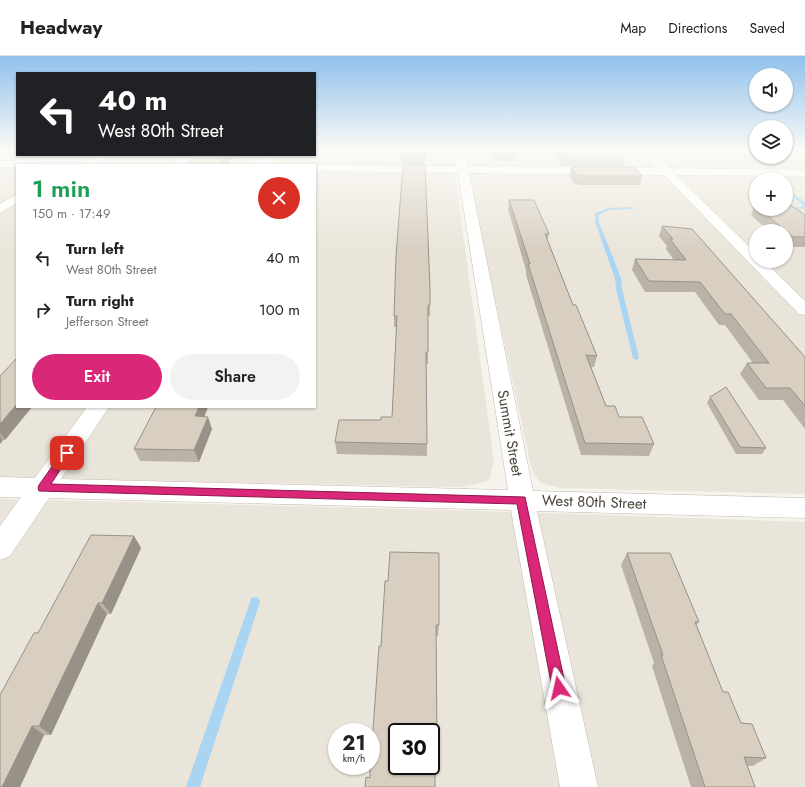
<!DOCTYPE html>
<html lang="en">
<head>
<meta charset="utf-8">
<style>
	:root { --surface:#fff; --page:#f2f2f2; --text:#222; --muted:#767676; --line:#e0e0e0; --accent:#db2777 }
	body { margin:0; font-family:Jost,sans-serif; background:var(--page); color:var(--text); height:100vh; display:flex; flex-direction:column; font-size:15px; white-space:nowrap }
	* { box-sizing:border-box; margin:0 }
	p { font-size:13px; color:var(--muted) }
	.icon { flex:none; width:22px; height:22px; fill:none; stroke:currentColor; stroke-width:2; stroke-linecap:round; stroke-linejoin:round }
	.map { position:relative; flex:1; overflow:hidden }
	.details { position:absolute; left:16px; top:108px; width:300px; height:244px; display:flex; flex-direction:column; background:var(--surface); border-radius:0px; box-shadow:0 1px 3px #0004 }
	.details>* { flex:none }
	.top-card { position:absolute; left:16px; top:16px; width:300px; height:84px; border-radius:0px; box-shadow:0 1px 3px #0004; background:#202124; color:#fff; overflow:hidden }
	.buttons { position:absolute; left:749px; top:12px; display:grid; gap:8px }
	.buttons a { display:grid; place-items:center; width:44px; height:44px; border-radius:50%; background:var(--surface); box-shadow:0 1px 3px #0004; font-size:20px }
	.speed { position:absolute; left:328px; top:667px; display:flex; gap:8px; font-size:20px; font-weight:700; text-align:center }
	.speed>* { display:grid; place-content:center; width:52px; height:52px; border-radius:50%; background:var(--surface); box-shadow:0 1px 3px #0004; line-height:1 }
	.speed small { font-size:10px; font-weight:400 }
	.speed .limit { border:2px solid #111; border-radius:6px; background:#fff; color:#111 }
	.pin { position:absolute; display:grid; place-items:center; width:34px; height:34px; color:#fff; margin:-17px; border-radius:8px; box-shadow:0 2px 6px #0006 }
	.me { position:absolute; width:44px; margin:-22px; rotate:349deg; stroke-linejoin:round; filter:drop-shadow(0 0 3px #0008) }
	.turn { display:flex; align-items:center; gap:14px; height:84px; padding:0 16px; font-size:18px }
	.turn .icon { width:52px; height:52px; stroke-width:2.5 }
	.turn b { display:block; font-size:28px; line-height:34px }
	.round { display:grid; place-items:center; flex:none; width:42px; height:42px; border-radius:21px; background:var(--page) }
	.head { display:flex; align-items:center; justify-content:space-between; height:68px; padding:0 16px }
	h1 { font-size:24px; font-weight:600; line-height:30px; color:#1e9e55 }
	.primary-button { display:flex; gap:8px; margin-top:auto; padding:8px 16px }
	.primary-button a { flex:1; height:46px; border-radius:24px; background:var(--accent); color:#fff; font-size:16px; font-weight:600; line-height:46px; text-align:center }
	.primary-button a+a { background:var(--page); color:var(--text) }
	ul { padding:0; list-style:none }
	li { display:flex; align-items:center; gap:12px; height:52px; padding:0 16px }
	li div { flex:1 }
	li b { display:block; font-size:15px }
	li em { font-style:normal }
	header { display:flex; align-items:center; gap:24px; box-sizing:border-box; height:56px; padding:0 20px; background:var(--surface); border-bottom:1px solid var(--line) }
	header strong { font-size:19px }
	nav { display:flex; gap:22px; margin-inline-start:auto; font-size:14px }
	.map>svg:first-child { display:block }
	.residential { fill:#eae5da; fill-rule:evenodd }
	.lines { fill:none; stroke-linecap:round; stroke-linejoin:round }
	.stream { fill:#a9d4f2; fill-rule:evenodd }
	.minor-casing { stroke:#c2bbae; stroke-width:1 }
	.minor { fill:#fff; fill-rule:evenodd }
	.wall { fill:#bab2a6 }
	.shaded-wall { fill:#979187 }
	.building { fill:#d8cfc1; stroke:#979187; fill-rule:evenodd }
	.route { fill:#db2777; stroke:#8e194d }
	.labels { text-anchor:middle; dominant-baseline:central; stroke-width:3; stroke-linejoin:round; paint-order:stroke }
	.street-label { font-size:15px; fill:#4b4439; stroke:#fff }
</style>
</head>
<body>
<header>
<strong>Headway</strong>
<nav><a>Map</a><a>Directions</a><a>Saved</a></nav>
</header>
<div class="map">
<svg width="805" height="731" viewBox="0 0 805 731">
	<rect width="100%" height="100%" fill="#f6f3ec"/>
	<!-- residential -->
	<path class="residential" d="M0,93H17V99H262L256,106L247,108L0,105Z
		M315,93H756V101H786V93H805V115L275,109L271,107L277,99H315Z
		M0,110H17V351H315V114L441,116L451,117L455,120L494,405L489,425L460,431L0,422Z
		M475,116L805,120V438L560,432L541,427L532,415L469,122L470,118ZM756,123H786V153H756ZM756,175H786V205H756Z
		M0,443L484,455L805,466V731H0ZM337,676H371V710H337ZM397,676H431V710H397Z"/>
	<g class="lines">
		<!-- stream -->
		<path class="stream" d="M733,93H737L758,108L755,109Z
			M770,120L774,123H770L768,121Z
			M786,132L805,146V152L804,153L784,154V153H786V152L801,151L803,149L786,135Z
			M631,151L633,152V153L609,154L599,159V166L621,222L622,233L639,302L636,304L633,302L616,233L615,222L595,166V157L608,152Z
			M255,541L259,542L260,546L200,731H186L250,546L251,542Z"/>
		<defs>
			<path id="minor" d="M454,93H464L467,110L657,112L639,93H649L669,112L805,114V120L676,119L756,197V205H764L805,245V259L799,258L664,119L469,117L533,435L805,442V462L537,455L598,731H560L511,454L49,442L10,500L0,504V470L21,441H0V421L35,422L87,351H109L61,423L508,434L458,117L315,115L314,109L457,110Z
				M97,99H109L96,109H17V111H0V105L79,106L84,109Z
				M182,99H193L183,109H172Z
				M264,99H274L267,109H256Z
				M17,138V147L0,157V148Z"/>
		</defs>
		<!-- minor casing -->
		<use href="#minor" class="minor-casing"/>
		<!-- minor -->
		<use href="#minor" class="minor"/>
	</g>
	<!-- wall -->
	<path class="wall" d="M2,93H17V96H3Z
		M400,93H426V101H425L424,108H403V105H400Z
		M489,93H616L625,102L623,110H562L555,98H516L515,105L493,104Z
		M571,111L642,120L640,129H582L575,128L569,120Z
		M509,144L549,178L547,185L573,249L597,300L594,311H591L606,350L619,361L654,388L649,400L581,399L526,219V214L508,153Z
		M755,149H756V153H786L805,159V191H788L786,189V175H769L751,159Z
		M662,170L805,301V373L783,344H759L740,318L747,307H753L725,269H719L695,236H645L632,214L635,203L674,204L666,193L667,190L659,180Z
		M430,232V260H428V308H426L427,388V400L337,398L335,386L381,364L392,361L397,271H394V260Z
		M0,320L17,351H32L5,384H3L0,388Z
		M710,341L766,392L762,398H736L707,347Z
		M204,361L212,373L199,406L140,405L134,393Z
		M134,480L141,492L111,558H107L51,679H44L20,731H0L38,577Z
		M627,497L699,566L696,569L723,636L741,667L766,702L753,710H747L755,731H691L652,610L654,607L621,509Z
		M385,525L439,569L438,580H436L437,686L436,695L370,722L381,590Z"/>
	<!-- shaded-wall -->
	<path class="shaded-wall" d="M226,99H235L227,109H218Z
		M17,348V351H32L5,384L0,377V368Z
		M199,351H208L200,373L195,360Z
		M208,361L212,373L199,406L194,394Z
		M0,380L3,384L0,388Z
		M134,480L141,492L111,558L102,547Z
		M98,547L107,558L51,679L39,670Z
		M32,670L44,679L20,731H2Z"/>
	<!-- building -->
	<path class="building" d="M400,93H424L425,100H403V97H400Z
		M492,93H515L516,97H493Z
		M558,93H616L625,102H564Z
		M197,99H226L218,109H188Z
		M403,109H425L430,232V249H428V296H426L427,388L335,386L339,364H381V361H392L397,260H394L396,200Z
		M571,111H634L642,120H584L577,119Z
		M509,144H534L549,178H545L573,249H576L597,300L586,299L606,350H615L619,361H642L654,388L585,387L528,208H530Z
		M786,149L792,150L805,159V181H793L760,153H786Z
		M662,170L692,173L805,301V350L790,332H766L747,307H769L731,258H725L700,226L649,225L635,203L686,204L670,183H673Z
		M17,302V348L0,368V320Z
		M726,331L766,392L740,391L710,341Z
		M156,351H199L195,360L208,361L194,394L134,393Z
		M91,479L134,480L102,547H98L39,670H32L2,731H0V639L34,577H38Z
		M390,496L439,497V569H436L437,686H435V731H365L366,721L370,722V710H371V702L379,590H381L385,525H388ZM397,676H431V710H397Z
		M627,497H670L699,566H695L723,636H728L741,667L752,668L766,702L744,701L755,731H705L661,599H663Z"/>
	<!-- sky -->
	<linearGradient id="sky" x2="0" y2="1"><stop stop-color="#8fc1ec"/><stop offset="0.48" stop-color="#fbfaf6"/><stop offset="1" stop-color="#fbfaf6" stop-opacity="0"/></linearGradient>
	<rect width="805" height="195" fill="url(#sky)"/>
	<!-- route -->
	<path class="route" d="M67,394L71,397L51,428L525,441L566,632L564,637L559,639L554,637L552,632L517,448L39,435L38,432L39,429L63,395Z"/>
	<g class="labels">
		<!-- street labels -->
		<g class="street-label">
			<text transform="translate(510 377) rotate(80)">Summit Street</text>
			<text transform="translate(594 446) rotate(2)">West 80th Street</text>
		</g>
	</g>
</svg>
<div class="buttons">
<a><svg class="icon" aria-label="sound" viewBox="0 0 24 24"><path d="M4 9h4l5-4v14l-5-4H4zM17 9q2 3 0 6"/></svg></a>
<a><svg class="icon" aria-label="layers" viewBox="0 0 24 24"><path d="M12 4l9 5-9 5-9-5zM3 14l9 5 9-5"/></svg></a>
<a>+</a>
<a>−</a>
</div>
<div class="speed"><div>21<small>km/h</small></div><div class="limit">30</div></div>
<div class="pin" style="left:67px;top:397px;background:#d93025"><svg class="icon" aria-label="arrive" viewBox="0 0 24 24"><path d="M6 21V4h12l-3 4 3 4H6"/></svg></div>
<svg class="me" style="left:559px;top:632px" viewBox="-20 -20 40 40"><path d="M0-17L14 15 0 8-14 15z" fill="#db2777" stroke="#fff" stroke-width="4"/></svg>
<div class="top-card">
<div class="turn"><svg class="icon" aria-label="left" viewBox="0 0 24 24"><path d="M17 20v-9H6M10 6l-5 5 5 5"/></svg><div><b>40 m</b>West 80th Street</div></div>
</div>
<section class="details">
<div class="head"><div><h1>1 min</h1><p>150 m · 17:49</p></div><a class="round" style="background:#d93025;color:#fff"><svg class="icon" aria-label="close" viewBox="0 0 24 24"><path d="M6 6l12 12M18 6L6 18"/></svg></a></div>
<ul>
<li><svg class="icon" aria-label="left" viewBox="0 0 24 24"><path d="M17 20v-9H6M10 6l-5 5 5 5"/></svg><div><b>Turn left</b><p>West 80th Street</p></div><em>40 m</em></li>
<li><svg class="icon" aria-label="right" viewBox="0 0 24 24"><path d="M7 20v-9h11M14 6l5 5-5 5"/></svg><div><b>Turn right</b><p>Jefferson Street</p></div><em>100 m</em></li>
</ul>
<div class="primary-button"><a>Exit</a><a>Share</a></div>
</section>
</div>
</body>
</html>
